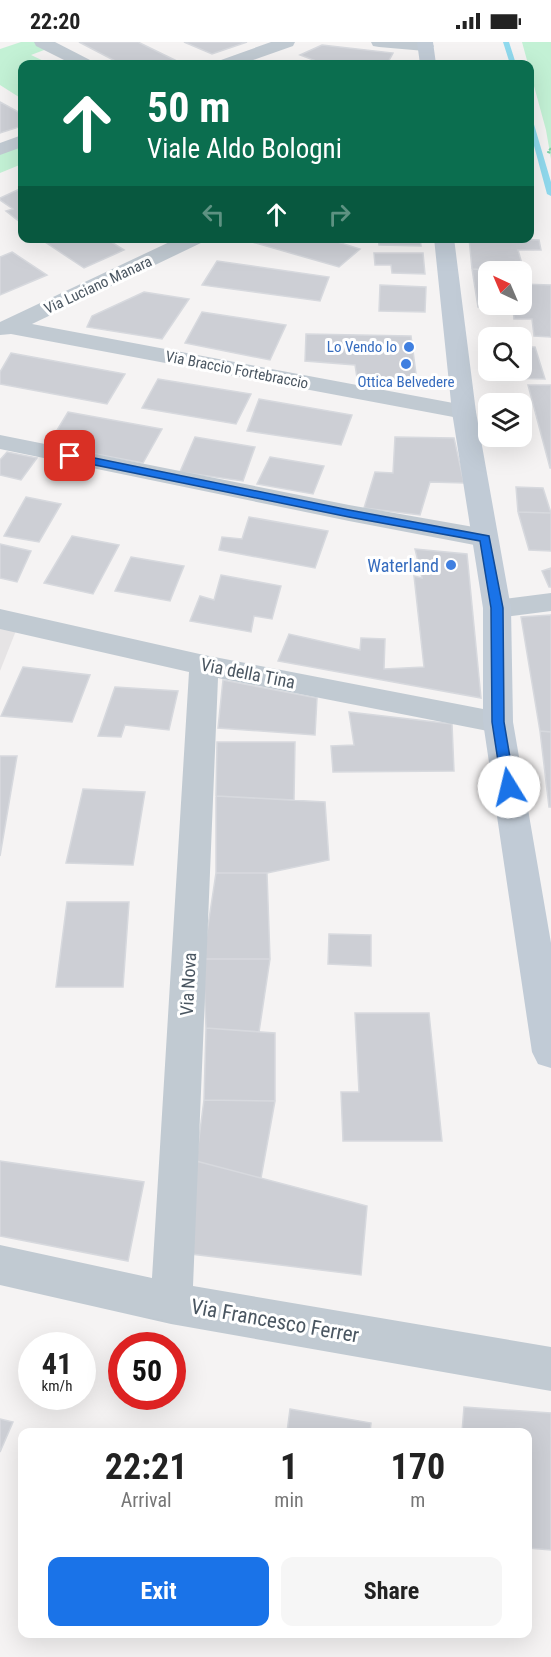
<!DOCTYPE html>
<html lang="en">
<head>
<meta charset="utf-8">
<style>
	:root { --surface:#fff; --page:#f6f6f6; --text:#222; --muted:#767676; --accent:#1a73e8 }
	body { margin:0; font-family:"Roboto Condensed",sans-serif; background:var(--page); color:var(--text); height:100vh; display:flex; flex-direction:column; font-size:22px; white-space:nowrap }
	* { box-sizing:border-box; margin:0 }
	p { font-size:20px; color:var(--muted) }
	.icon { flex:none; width:33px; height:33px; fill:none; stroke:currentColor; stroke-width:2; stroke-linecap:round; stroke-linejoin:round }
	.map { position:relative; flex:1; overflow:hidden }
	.drawer { position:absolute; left:18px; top:1386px; width:514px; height:210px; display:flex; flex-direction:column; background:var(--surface); border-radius:12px; box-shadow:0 6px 24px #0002 }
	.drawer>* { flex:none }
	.top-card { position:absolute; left:18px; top:18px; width:516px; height:183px; border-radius:12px; box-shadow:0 6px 24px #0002; background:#0b6e4f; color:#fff; overflow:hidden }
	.needle { width:39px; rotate:316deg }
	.controls { position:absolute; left:478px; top:219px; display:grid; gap:12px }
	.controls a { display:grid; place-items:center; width:54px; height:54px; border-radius:12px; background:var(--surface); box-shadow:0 6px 24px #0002; font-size:30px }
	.speed { position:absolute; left:18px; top:1290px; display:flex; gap:12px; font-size:30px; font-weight:700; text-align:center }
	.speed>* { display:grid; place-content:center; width:78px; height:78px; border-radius:50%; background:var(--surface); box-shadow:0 6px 24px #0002; line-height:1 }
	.speed small { font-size:15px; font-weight:400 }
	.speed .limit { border:9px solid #d22; background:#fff; color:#111 }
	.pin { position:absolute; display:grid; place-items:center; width:51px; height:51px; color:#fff; margin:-26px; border-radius:12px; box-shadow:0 3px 9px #0006 }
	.me { position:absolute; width:66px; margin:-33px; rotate:351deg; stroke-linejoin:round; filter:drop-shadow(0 0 4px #0008) }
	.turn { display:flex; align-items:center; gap:21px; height:126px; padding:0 30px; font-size:27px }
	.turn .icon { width:78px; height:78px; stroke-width:2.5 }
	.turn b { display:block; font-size:42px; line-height:51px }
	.lanes { display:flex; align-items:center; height:57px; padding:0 30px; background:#0003; justify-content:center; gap:30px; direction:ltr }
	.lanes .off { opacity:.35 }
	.eta { display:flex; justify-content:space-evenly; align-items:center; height:102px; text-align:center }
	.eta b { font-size:36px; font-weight:700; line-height:42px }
	.primary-button { display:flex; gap:12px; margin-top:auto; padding:12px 30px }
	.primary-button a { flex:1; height:69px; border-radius:12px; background:var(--accent); color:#fff; font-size:24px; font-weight:700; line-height:69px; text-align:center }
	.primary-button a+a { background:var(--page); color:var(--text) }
	.status { display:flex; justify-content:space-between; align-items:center; height:42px; padding:0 30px; background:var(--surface); direction:ltr }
	.status svg { height:16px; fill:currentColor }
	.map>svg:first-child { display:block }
	.education { fill:#e6e4e5 }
	.green { fill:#c3f1d5 }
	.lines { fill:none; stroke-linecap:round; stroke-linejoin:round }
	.stream { fill:#90daee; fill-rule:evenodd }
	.building { fill:#cdcfd5; stroke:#d7d9de; stroke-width:1.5 }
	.path { stroke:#7ad0a6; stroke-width:2; stroke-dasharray:3 1.5; stroke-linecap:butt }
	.minor { fill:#c1cad2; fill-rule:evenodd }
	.secondary { fill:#c1cbd6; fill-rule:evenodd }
	.route { fill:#1a73e8; stroke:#114b97; stroke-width:1.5 }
	.shop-dot { fill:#3f7fe0; stroke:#fff; stroke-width:2 }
	.labels { text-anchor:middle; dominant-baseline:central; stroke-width:6; stroke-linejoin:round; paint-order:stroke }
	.far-street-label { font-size:15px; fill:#4a5661; stroke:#fff }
	.far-shop-label { font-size:15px; fill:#366cbe; stroke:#fff; text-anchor:end }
	.shop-label { font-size:18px; fill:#366cbe; stroke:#fff; text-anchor:end }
	.street-label { font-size:18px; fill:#4a5661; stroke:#fff }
	.near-street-label { font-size:21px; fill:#4a5661; stroke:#fff }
</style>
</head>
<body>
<div class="status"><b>22:20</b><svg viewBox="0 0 49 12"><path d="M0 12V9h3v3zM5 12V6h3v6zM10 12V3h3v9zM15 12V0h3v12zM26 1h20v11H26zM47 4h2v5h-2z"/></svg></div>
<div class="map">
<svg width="551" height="1615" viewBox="0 0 551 1615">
	<rect width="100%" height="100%" fill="#f5f3f3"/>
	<!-- education -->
	<path class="education" d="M0,577L19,581L0,629Z"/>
	<!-- green -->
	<path class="green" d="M21,0H42L52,5L31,13L50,22H22V57L0,43V7Z
		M522,0H551V117L546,88Z
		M22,99V122L0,131V107Z"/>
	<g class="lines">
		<!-- stream -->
		<path class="stream" d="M503,0H509L516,22H510Z
			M530,77L533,79L551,140V154L547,152L530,89Z"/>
	</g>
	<!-- building -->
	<path class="building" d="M79,0H138L183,22H121Z
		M184,0H247L212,12Z
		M322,3L393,11L387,22H324L300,13Z
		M0,60L22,72V84L0,91Z
		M22,146V179L20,180L6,169L13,167L0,158V156Z
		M39,196H105L124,208L84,226Z
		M256,196H325L360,207L339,225L252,200Z
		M378,196H420L421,204L379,203Z
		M469,196L539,198L541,208H518L524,229L472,227Z
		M12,210L47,233L0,253V215Z
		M374,211H423L425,232L392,231L391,223H375Z
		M217,219L329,235L320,259L202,243Z
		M472,227L512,229L489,230V262H522V242L551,243V295L534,294L532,277H514L513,266L478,265Z
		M380,243L426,245L425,270L379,269Z
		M144,250L189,257L162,297L87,285L92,274Z
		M202,270L286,283L270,318L185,301Z
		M306,292L411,294L418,347L358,342L355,323L305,319Z
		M522,305H535L545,337L491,336L490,328H522Z
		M11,311L125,332L107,362L0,342V330Z
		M158,337L251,352L236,382L142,366Z
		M528,343H551V426H550Z
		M259,357L352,373L341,403L247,389Z
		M68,370L162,387L143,421L48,403Z
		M195,395L255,405L243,439L180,430Z
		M395,395L454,396L464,441L430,440L420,473L364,466L375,430L393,431Z
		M7,410L37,416L21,438L0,433V418Z
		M270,415L324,424L313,452L257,442Z
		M516,445L543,446L551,471L518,470Z
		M26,455L61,462L39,500L4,494Z
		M518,470L551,471V509L529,508Z
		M249,475L328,489L315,526L219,508L222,495L242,497Z
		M72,494L119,503L93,552L44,541Z
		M0,502L31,509L17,540L0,536Z
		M415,507L467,512L481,656L278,619L289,592L360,608L361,596L385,597L384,627L424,625L414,534L422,536Z
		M131,515L184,524L170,559L115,549Z
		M551,526V545H549L542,529Z
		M221,533L281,544L272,577L254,574L251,590L190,579L200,554L214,558Z
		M551,573V690L540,689L521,575Z
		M23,625L90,633L72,680L1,674Z
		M223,638L317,656L315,693L218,686Z
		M115,645L178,649L169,688L125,683L121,695L98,694Z
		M349,670L452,682L454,729L333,730L331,704L354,703Z
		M540,689L551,690V765H549Z
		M217,700H295L294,758L216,754Z
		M0,714H17L0,814Z
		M83,747L145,750L133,823L66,821Z
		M216,754L325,760L329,818L267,831H216Z
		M216,831H267L270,917H203Z
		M67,860H129L123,945H56Z
		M329,892L371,893V924L328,922Z
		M203,917H270L259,990L206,986Z
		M355,971H429L442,1099H343L341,1050H359Z
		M206,986L275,991V1059L204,1058Z
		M204,1058L275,1059L261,1136L196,1119Z
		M0,1119L144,1140L128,1219L0,1194Z
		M196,1119L367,1164L361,1233L191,1212Z
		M464,1365L551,1371V1508L528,1506V1390H462Z
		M290,1367L371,1381L370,1390H287Z
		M0,1377L13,1380L0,1410Z"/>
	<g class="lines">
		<!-- path -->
		<path class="path" d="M551,106L548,110L551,111"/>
		<!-- minor -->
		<path class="minor" d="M34,0H55L90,18L93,22H72L36,4Z
			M271,0H295L293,4L242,22H218L221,18Z
			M371,0H429L434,4L431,8L425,9L379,5L373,4Z
			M22,93V105L0,113V101Z
			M178,196H206L203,200L32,282L464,363L473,365L476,370L473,375L464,377L11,292L0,293V280Z
			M0,393L349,463L485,487L494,490L498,496L494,502L485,505L349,479L0,407Z
			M551,551V569L497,576L487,573L483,566L487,559Z
			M0,567L204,613L509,672L513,680L509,688L498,691L218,636L193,1244L551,1305V1349L171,1282L0,1243V1203L152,1236L189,630L0,587Z"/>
		<!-- secondary -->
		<path class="secondary" d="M417,0H433L436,22H420Z
			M434,196H454L476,370L511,566L513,680L551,901V1026L538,1022L532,1010L483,680V566L452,370Z"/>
	</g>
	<!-- route -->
	<path class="route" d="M70,411L349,468L489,494L503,566L504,680L515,745L513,748H504L502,745L492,680L491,566L480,499L349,475L66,417L65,414Z"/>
	<!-- markers -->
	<g class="shop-dot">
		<circle cx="409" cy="305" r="6"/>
		<circle cx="406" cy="322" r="6"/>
		<circle cx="451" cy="523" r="6"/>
	</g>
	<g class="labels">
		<!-- far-street labels -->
		<g class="far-street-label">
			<text transform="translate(98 243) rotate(-25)">Via Luciano Manara</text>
			<text transform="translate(237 328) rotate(11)">Via Braccio Fortebraccio</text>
		</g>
		<!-- far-shop labels -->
		<g class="far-shop-label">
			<text x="397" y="305">Lo Vendo Io</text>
			<text x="406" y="340" text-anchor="middle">Ottica Belvedere</text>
		</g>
		<!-- shop labels -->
		<g class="shop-label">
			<text x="439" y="523">Waterland</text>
		</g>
		<!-- street labels -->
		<g class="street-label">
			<text transform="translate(248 631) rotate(11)">Via della Tina</text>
			<text transform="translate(188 942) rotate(-87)">Via Nova</text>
		</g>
		<!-- near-street labels -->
		<g class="near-street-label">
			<text transform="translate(275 1279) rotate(10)">Via Francesco Ferrer</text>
		</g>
	</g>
</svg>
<div class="controls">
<a><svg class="needle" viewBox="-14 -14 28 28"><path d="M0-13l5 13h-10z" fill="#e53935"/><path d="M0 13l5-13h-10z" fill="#767676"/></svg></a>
<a><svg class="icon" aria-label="search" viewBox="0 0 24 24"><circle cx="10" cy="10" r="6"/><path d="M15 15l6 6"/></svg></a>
<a><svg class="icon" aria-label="layers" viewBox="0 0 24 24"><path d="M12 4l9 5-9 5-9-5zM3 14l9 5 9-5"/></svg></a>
</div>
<div class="speed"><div>41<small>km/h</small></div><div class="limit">50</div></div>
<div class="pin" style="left:70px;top:414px;background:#d93025"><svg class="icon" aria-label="arrive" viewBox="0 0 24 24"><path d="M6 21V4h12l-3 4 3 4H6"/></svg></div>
<svg class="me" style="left:509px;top:745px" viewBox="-20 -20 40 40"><circle r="19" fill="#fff"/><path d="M0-13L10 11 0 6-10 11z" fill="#1a73e8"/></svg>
<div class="top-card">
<div class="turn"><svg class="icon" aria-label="ahead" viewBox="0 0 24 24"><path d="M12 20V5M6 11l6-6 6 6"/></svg><div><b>50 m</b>Viale Aldo Bologni</div></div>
<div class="lanes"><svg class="icon off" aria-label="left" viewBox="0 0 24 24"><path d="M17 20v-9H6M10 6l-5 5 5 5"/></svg><svg class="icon" aria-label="ahead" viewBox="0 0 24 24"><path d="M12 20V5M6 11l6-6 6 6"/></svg><svg class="icon off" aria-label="right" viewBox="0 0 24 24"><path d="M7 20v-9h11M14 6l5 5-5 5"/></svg></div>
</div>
<section class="drawer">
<div class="eta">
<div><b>22:21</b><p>Arrival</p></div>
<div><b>1</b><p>min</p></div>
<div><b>170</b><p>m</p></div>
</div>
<div class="primary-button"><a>Exit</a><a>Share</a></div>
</section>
</div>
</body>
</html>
